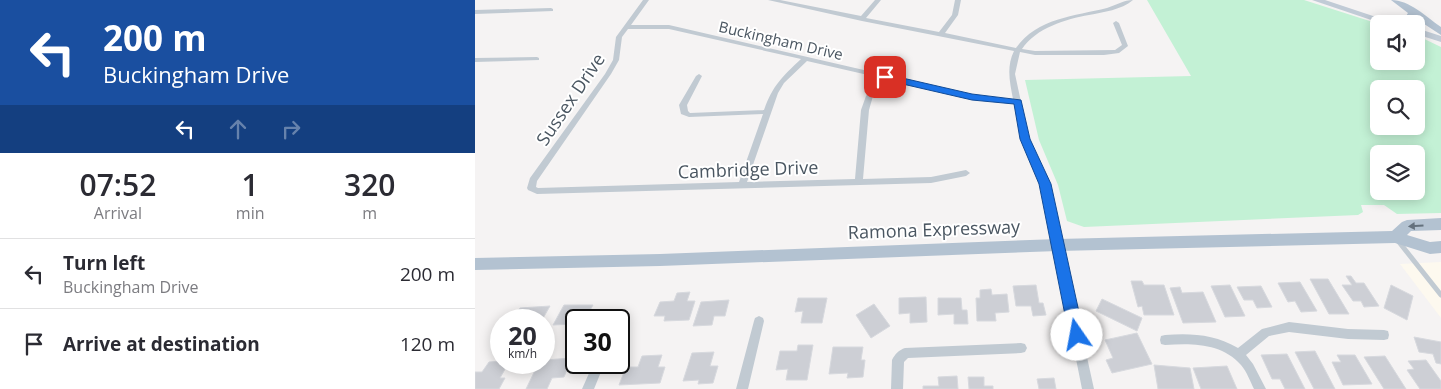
<!DOCTYPE html>
<html lang="en">
<head>
<meta charset="utf-8">
<style>
	:root { --surface:#fff; --page:#f2f2f3; --text:#2b2b33; --muted:#7c7c81; --line:#e1e1e2 }
	body { margin:0; font-family:"Open Sans",sans-serif; background:var(--page); color:var(--text); height:100vh; display:flex; flex-direction:column; font-size:19px; white-space:nowrap }
	* { box-sizing:border-box; margin:0 }
	p { font-size:16px; color:var(--muted) }
	.icon { flex:none; width:28px; height:28px; fill:none; stroke:currentColor; stroke-width:2; stroke-linecap:round; stroke-linejoin:round }
	.map { position:relative; flex:1; overflow:hidden }
	.details { display:flex; flex-direction:column; background:var(--surface); width:475px }
	.details>* { flex:none }
	.hud { background:#1a4fa0; color:#fff; overflow:hidden }
	.tools { position:absolute; left:895px; top:15px; display:grid; gap:10px }
	.tools a { display:grid; place-items:center; width:55px; height:55px; border-radius:8px; background:var(--surface); box-shadow:0 2px 12px #0003; font-size:25px }
	.speed { position:absolute; left:15px; top:309px; display:flex; gap:10px; font-size:25px; font-weight:700; text-align:center }
	.speed>* { display:grid; place-content:center; width:65px; height:65px; border-radius:50%; background:var(--surface); box-shadow:0 2px 12px #0003; line-height:1 }
	.speed small { font-size:12px; font-weight:400 }
	.speed .limit { border:2px solid #111; border-radius:8px; background:#fff; color:#111 }
	.pin { position:absolute; display:grid; place-items:center; width:42px; height:42px; color:#fff; margin:-21px; border-radius:10px; box-shadow:0 2px 8px #0006 }
	.me { position:absolute; width:55px; margin:-28px; rotate:348deg; stroke-linejoin:round; filter:drop-shadow(0 0 4px #0008) }
	.turn { display:flex; align-items:center; gap:18px; height:105px; padding:0 20px; font-size:22px }
	.turn .icon { width:65px; height:65px; stroke-width:2.5 }
	.turn b { display:block; font-size:35px; line-height:42px }
	.lanes { display:flex; align-items:center; height:48px; padding:0 20px; background:#0003; justify-content:center; gap:25px; direction:ltr }
	.lanes .off { opacity:.35 }
	.eta { display:flex; justify-content:space-evenly; align-items:center; height:85px; text-align:center }
	.eta b { font-size:30px; font-weight:600; line-height:35px }
	ul { padding:0; list-style:none }
	li { display:flex; align-items:center; gap:15px; height:70px; padding:0 20px; border-top:1px solid var(--line) }
	li div { flex:1 }
	li b { display:block; font-size:19px }
	li em { font-style:normal }
	main { display:flex; flex:1; min-height:0 }
	.map>svg:first-child { display:block }
	.commercial { fill:#fdf9ef }
	.green { fill:#c3f1d5; fill-rule:evenodd }
	.building { fill:#cdcfd5; stroke:#d7d9de }
	.lines { fill:none; stroke-linecap:round; stroke-linejoin:round }
	.lane { stroke:#c1cad2; stroke-width:5 }
	.street { fill:#c1cad2; fill-rule:evenodd }
	.secondary { fill:#c1cbd6; fill-rule:evenodd }
	.primary { fill:#b3c2d1; fill-rule:evenodd }
	.oneway { fill:#64717d }
	.route { fill:#1a73e8; stroke:#114b97 }
	.labels { text-anchor:middle; dominant-baseline:central; stroke-width:4; stroke-linejoin:round; paint-order:stroke }
	.far-street-label { font-size:15px; fill:#4a5661; stroke:#fff }
	.street-label { font-size:18px; fill:#4a5661; stroke:#fff }
</style>
</head>
<body>
<main>
<section class="details">
<div class="hud">
<div class="turn"><svg class="icon" aria-label="left" viewBox="0 0 24 24"><path d="M17 20v-9H6M10 6l-5 5 5 5"/></svg><div><b>200 m</b>Buckingham Drive</div></div>
<div class="lanes"><svg class="icon" aria-label="left" viewBox="0 0 24 24"><path d="M17 20v-9H6M10 6l-5 5 5 5"/></svg><svg class="icon off" aria-label="ahead" viewBox="0 0 24 24"><path d="M12 20V5M6 11l6-6 6 6"/></svg><svg class="icon off" aria-label="right" viewBox="0 0 24 24"><path d="M7 20v-9h11M14 6l5 5-5 5"/></svg></div>
</div>
<div class="eta">
<div><b>07:52</b><p>Arrival</p></div>
<div><b>1</b><p>min</p></div>
<div><b>320</b><p>m</p></div>
</div>
<ul>
<li><svg class="icon" aria-label="left" viewBox="0 0 24 24"><path d="M17 20v-9H6M10 6l-5 5 5 5"/></svg><div><b>Turn left</b><p>Buckingham Drive</p></div><em>200 m</em></li>
<li><svg class="icon" aria-label="arrive" viewBox="0 0 24 24"><path d="M6 21V4h12l-3 4 3 4H6"/></svg><div><b>Arrive at destination</b></div><em>120 m</em></li>
</ul>
</section>
<div class="map">
<svg width="966" height="389" viewBox="0 0 966 389">
	<rect width="100%" height="100%" fill="#f5f3f3"/>
	<!-- commercial -->
	<path class="commercial" d="M966,262V318L925,264Z"/>
	<!-- green -->
	<path class="green" d="M672,0H829L904,24V61H941V35L966,47V213L922,214L909,205H886L888,212L883,215L609,227L592,221L583,185L564,140L550,80L716,76ZM904,89H941V126H904ZM904,154H941V191H904Z"/>
	<!-- building -->
	<path class="building" d="M871,276H876L881,283H889L904,306L889,307L886,301H878L867,285H877Z
		M835,279H853L874,314H854Z
		M656,281H667L669,285H689L699,315H669L667,306L663,307Z
		M825,282L842,311L826,312L820,301L813,302L803,283Z
		M561,285L564,303H568L571,315L558,316L556,306H541L538,286Z
		M755,285L770,316L750,317L736,286Z
		M916,285L938,296L932,320L909,308Z
		M786,286L797,307L782,308L778,300H769L762,287Z
		M705,287L707,293L728,292L741,322L708,323L695,288Z
		M516,289L517,295L532,294L534,312L520,313L521,321H502L501,298H505V290Z
		M215,292L212,301H220L214,320L189,321L190,316H179L185,302L199,301L202,293Z
		M451,297L452,322L435,323V313L424,314V298Z
		M323,298H352L347,323H326L328,311L320,312Z
		M463,298H486L487,310H492L493,324H479V314L463,315Z
		M627,299L667,318L662,331L621,311Z
		M254,300L250,316H239L237,325L218,326L226,302Z
		M399,304L415,326L396,338L381,315Z
		M89,305H118L110,319H101L99,324L78,325Z
		M75,306L67,320H38L45,308Z
		M662,333L677,364L637,373L631,360L638,358L630,340Z
		M939,337L966,342V364L961,363L958,354L944,352Z
		M323,345H338L332,380H311L313,369L301,370L305,351H322Z
		M358,347H388L386,360H390L388,377L372,378L373,373L354,374Z
		M840,351L860,389H839L820,352Z
		M239,352L235,366H243L238,383L223,384L224,380L208,381L217,353Z
		M812,354L830,389H810L805,379H797L786,355Z
		M187,355L183,367H190L185,383L144,385L151,367H163L167,356Z
		M862,355H880L897,384L868,385L857,362H866Z
		M910,356L931,389H909L889,357Z
		M97,358L89,377L77,378L72,389H51L64,362H69V360Z
		M951,360L966,381V389H945L932,370L939,369L933,361Z
		M26,361V362H34L25,378H30L24,389H0V372H7L14,362Z
		M679,365L715,368L719,389H683Z
		M752,366L762,389H726L718,368Z
		M482,376L483,389H448V386H464L463,377Z
		M493,377H509V386H518V389H494Z
		M579,378L581,389H564L562,379Z"/>
	<g class="lines">
		<!-- lane -->
		<path class="lane" d="M924,242L966,295"/>
		<!-- street -->
		<path class="street" d="M168,0H174L156,25H194L497,95L538,99C535,83 531,67 539,51L387,21L293,0H305L386,16L400,0H406L391,18L464,32L477,15L480,0H486L483,15L470,33L541,48C562,18 600,16 632,8C641,5 649,0 658,0C646,10 629,12 614,15C591,19 561,28 547,49L560,51L640,50L647,45L638,23L641,21L644,23L653,46L644,53L629,55H560L545,52L540,74L554,139L574,184L619,389H607L566,184L546,139L539,104L497,99L412,79L398,96L394,110L388,179L456,177L491,170L495,173L491,176L456,183L62,194L53,190L52,188L55,178L130,74L138,60L141,37ZM153,29H194L326,59C307,77 298,85 289,110L215,113L213,111L212,105L227,76L224,74L221,76L204,105L206,114L214,117L288,114L264,182L63,188L61,187L62,181L136,74L144,60L147,37ZM332,61L406,78L391,96L386,110L380,179L272,182L303,93L309,83Z
			M76,8L78,9V11L0,14V10Z
			M62,57L64,58V60L0,62V58Z
			M284,316L288,318L289,321L273,389H261L279,321L280,318Z
			M814,322L873,329L909,330L913,331L914,335L913,339L909,340L873,339L814,332L794,336L771,355L778,364L791,389H779C775,381 772,372 766,365C747,343 717,343 690,345L686,344L685,340L686,336L690,335C715,333 740,334 763,348L787,329Z
			M546,343L550,344L552,348L550,352L546,353L433,358L429,362L428,389H416L417,360C420,354 424,350 430,348Z
			M119,362H130L119,389H107Z"/>
		<!-- secondary -->
		<path class="secondary" d="M837,0H850L922,24H908Z
			M941,28L966,36V42L941,34Z"/>
		<!-- primary -->
		<path class="primary" d="M916,0C935,0 951,17 966,27V35L940,18L934,24H912L913,21L929,19L933,13Z
			M966,218V230L936,231L932,235L955,242L966,241V253L955,254L920,243L583,251L185,266L0,270V258L185,254L583,239L917,231L927,222L932,220Z"/>
	</g>
	<!-- one-way arrows -->
	<defs><path id="oneway-solid" d="M-6-.8H1V-3.2L6.5 0L1 3.2V.8H-6Z" transform="scale(1.25)"/></defs>
	<use class="oneway" href="#oneway-solid" transform="translate(941 226) rotate(176)"/>
	<!-- route -->
	<path class="route" d="M410,74L497,94L546,100L555,139L576,184L609,335L607,339L602,341L596,339L594,335L564,184L545,139L539,104L497,100L406,79V75Z"/>
	<g class="labels">
		<!-- far-street labels -->
		<g class="far-street-label">
			<text transform="translate(306 40) rotate(13)">Buckingham Drive</text>
		</g>
		<!-- street labels -->
		<g class="street-label">
			<text transform="translate(95 99) rotate(-56)">Sussex Drive</text>
			<text transform="translate(273 169) rotate(-2)">Cambridge Drive</text>
			<text transform="translate(459 229) rotate(-2)">Ramona Expressway</text>
		</g>
	</g>
</svg>
<div class="tools">
<a><svg class="icon" aria-label="sound" viewBox="0 0 24 24"><path d="M4 9h4l5-4v14l-5-4H4zM17 9q2 3 0 6"/></svg></a>
<a><svg class="icon" aria-label="search" viewBox="0 0 24 24"><circle cx="10" cy="10" r="6"/><path d="M15 15l6 6"/></svg></a>
<a><svg class="icon" aria-label="layers" viewBox="0 0 24 24"><path d="M12 4l9 5-9 5-9-5zM3 14l9 5 9-5"/></svg></a>
</div>
<div class="speed"><div>20<small>km/h</small></div><div class="limit">30</div></div>
<div class="pin" style="left:410px;top:77px;background:#d93025"><svg class="icon" aria-label="arrive" viewBox="0 0 24 24"><path d="M6 21V4h12l-3 4 3 4H6"/></svg></div>
<svg class="me" style="left:602px;top:335px" viewBox="-20 -20 40 40"><circle r="19" fill="#fff"/><path d="M0-13L10 11 0 6-10 11z" fill="#1a73e8"/></svg>
</div>
</main>
</body>
</html>
